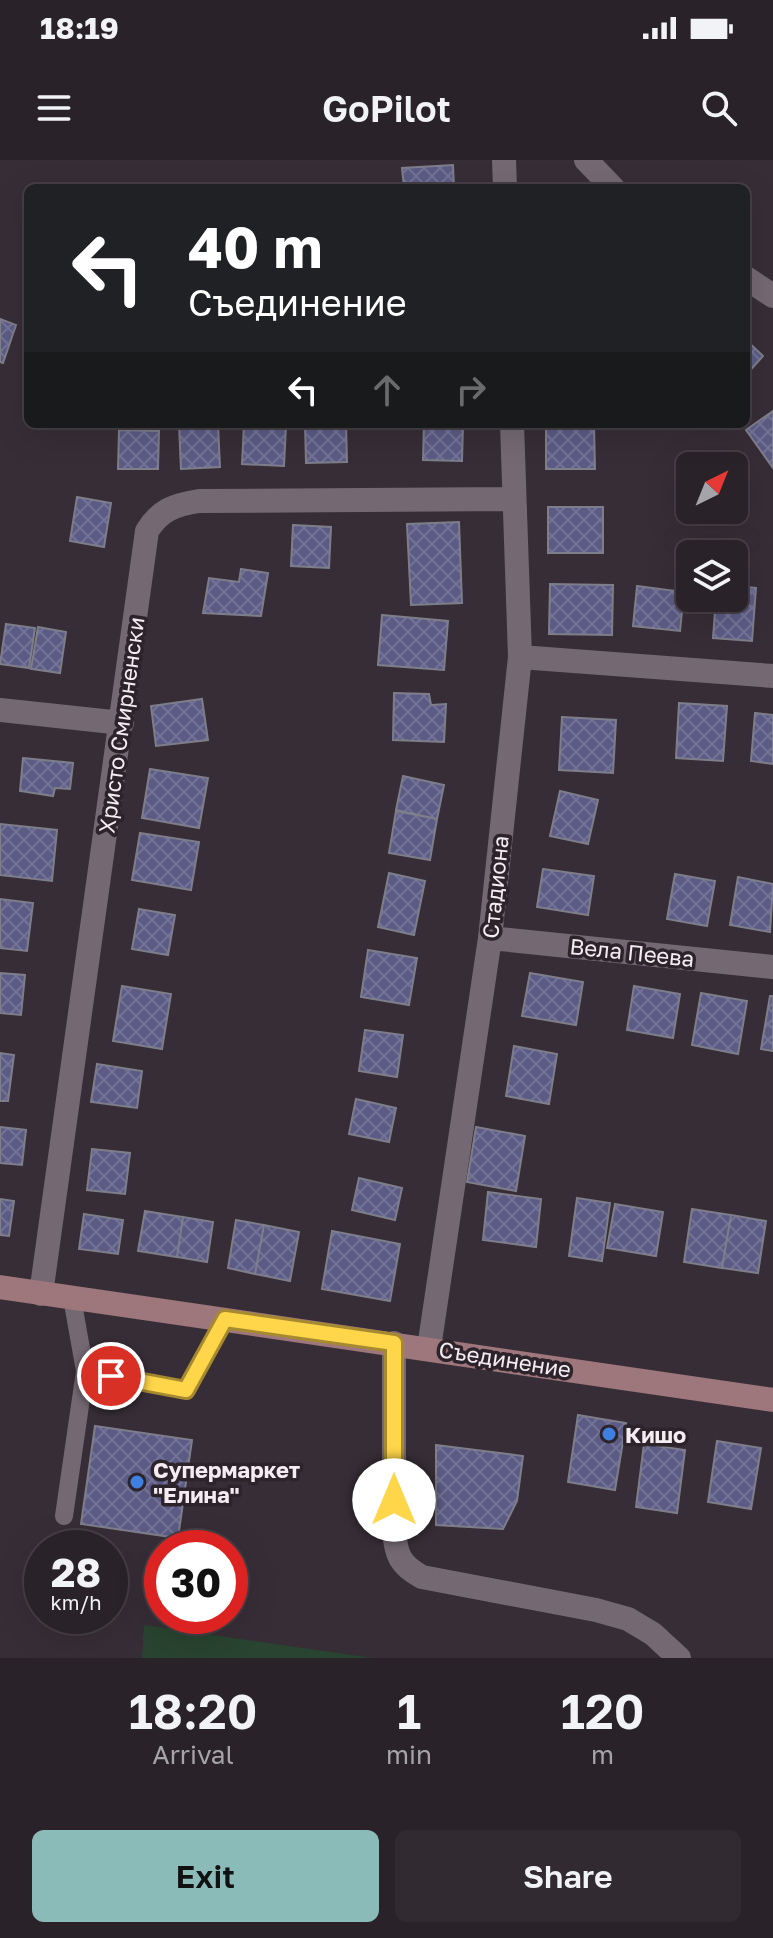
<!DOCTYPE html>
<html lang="en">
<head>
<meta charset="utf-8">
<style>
	:root { --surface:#292228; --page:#312a30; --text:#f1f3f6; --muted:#a5a4a8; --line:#453f45; --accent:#8bbbb9 }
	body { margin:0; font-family:"Golos Text",sans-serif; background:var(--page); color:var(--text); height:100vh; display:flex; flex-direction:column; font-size:30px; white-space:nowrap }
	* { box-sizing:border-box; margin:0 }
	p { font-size:26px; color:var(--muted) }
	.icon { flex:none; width:44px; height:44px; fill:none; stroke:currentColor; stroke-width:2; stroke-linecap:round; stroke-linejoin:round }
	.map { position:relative; height:1498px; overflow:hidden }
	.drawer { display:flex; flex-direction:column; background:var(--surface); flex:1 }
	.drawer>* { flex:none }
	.top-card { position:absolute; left:24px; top:24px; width:726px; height:244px; border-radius:12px; box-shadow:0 8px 32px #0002,0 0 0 2px var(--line); background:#202124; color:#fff; overflow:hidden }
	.needle { width:52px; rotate:43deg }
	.buttons { position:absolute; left:676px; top:292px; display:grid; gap:16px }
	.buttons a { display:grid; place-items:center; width:72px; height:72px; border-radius:12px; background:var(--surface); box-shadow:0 8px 32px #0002,0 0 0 2px var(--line); font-size:40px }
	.speed { position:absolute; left:24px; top:1370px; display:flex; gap:16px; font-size:40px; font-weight:700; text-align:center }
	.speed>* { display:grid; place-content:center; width:104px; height:104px; border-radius:50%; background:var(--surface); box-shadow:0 8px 32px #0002,0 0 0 2px var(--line); line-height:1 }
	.speed small { font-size:20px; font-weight:400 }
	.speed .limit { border:12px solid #d22; background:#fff; color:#111 }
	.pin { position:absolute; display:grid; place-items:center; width:68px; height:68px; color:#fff; margin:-34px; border:4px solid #fff; border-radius:50%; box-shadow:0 2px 8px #0007 }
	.me { position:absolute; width:88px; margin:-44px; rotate:0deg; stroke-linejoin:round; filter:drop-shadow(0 0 6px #0008) }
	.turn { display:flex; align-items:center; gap:28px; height:168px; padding:0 32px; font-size:36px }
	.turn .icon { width:104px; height:104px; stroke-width:2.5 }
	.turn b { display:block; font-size:56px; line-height:68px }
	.lanes { display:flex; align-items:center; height:76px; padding:0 32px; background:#0003; justify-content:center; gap:40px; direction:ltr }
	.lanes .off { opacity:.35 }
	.eta { display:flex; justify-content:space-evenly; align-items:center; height:136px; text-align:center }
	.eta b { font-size:48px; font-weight:600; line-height:56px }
	.cta { display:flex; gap:16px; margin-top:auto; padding:16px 32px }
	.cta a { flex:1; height:92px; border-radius:12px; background:var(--accent); color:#111; font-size:32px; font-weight:600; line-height:92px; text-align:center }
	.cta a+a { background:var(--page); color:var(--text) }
	.status { display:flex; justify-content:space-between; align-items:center; height:56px; padding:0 40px; background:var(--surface); direction:ltr }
	.status svg { height:22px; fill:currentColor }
	header { display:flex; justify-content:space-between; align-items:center; height:104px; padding:0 32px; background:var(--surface); font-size:36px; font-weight:600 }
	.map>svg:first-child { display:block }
	.pitch { fill:#294431 }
	.building { fill:url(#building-cross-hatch); stroke:#7e7e8b; stroke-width:2 }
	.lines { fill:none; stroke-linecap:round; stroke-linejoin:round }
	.lane { stroke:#746972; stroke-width:18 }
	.street { stroke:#746972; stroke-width:24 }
	.secondary { stroke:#9d777c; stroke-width:24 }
	.route-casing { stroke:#a68a30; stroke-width:20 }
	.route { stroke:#ffd54a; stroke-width:14 }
	.shop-dot { fill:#3f7fe0; stroke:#2d242b; stroke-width:3 }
	.labels { text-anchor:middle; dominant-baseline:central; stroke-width:7; stroke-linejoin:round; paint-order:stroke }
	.street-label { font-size:22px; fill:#f3edf2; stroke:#2d242b }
	.poi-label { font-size:22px; font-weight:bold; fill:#f3edf2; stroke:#2d242b; text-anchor:start }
</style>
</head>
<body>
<div class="status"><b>18:19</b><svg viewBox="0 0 49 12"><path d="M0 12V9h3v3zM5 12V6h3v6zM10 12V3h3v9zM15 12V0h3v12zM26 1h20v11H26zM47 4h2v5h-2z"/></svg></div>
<header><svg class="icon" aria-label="menu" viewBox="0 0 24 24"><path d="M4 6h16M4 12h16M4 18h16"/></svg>GoPilot<svg class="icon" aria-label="search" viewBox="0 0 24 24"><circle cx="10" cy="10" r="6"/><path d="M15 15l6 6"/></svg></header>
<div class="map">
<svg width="773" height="1498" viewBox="0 0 773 1498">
	<defs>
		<pattern id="building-cross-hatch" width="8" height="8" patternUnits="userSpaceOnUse" patternTransform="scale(2)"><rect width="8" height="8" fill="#5b5b85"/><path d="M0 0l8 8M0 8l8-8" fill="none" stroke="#737397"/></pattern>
	</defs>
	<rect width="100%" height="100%" fill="#372d36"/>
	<!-- pitch -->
	<path class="pitch" d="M144,1465L372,1498H142Z"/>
	<!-- building -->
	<path class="building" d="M453,5L454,28H404L402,8Z
		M0,159L16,165L3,203L0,202Z
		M746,180L763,196L746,215Z
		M773,251V308L746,270Z
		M179,264H218L220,307L181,309Z
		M244,264L286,266L284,306L242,304Z
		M305,264H346L347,302L306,303Z
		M424,264H463L462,301L423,300Z
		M546,264H594L595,309H546Z
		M119,270L159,271L158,309H118Z
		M77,337L111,343L104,387L70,381Z
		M548,347H603V393H548Z
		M459,362L462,443L411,445L407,364Z
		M293,365L331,367L329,408L291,406Z
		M241,409L268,413L261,456L203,453L209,418L239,422Z
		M550,424L613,425L612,475L549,474Z
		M637,426L684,432L680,471L633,466Z
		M734,426L756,428L752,481L713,478L716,438H734Z
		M382,455L448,461L444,510L378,505Z
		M6,464L35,468L29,508L0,504Z
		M38,467L66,472L60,513L31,509Z
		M394,533L429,534L431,545L446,544L444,582L393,580Z
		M202,539L208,580L156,586L151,546Z
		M679,543L727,546L723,601L676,598Z
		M755,553L773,555V604L751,601Z
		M562,557L616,560L613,613L559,610Z
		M23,598L73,603L70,629L55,628L53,636L20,631Z
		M150,609L208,618L199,668L142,658Z
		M403,616L444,625L437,659L396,650Z
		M560,631L598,640L588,684L550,676Z
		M396,651L437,659L430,700L389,693Z
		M0,664L57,670L52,721L0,715Z
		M140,673L199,682L191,730L132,720Z
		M543,709L594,716L588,755L537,747Z
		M389,713L425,721L414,775L378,767Z
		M675,714L715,721L707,766L667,759Z
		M738,717L773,724L770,772L730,765Z
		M0,739L33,743L27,791L0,788Z
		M139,749L175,755L168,795L132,789Z
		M368,790L417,798L409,845L361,837Z
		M0,813L25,815L21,855L0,853Z
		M530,813L583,822L576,865L522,856Z
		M122,826L171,834L162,889L113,881Z
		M634,826L680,834L673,878L627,870Z
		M701,833L747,841L738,894L692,885Z
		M770,836H773V891L761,889Z
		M365,870L403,875L397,917L359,911Z
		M514,886L557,894L549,944L506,936Z
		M0,893L14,895L8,941H0Z
		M97,904L142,911L137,948L91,942Z
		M356,939L396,948L389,982L349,974Z
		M0,967L26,970L22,1005L0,1003Z
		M476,967L525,976L516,1031L467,1022Z
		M92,989L130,993L125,1034L87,1030Z
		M359,1018L402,1028L395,1060L352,1050Z
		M488,1032L541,1039L536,1087L483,1080Z
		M577,1038L610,1043L602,1101L569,1096Z
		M0,1039L14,1041L9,1076L0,1075Z
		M615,1044L663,1052L656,1096L607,1088Z
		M692,1049L731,1055L722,1108L684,1102Z
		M145,1051L183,1057L177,1097L138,1091Z
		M84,1054L123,1060L118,1094L79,1089Z
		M731,1055L766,1061L758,1113L722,1108Z
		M183,1057L213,1062L207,1102L177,1097Z
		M236,1060L264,1065L255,1114L228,1108Z
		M264,1065L299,1072L290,1121L255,1114Z
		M332,1071L400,1084L390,1141L322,1129Z
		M578,1255L626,1263L615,1330L568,1322Z
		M95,1266L192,1280L178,1378L81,1364Z
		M717,1281L761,1288L751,1349L708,1342Z
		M644,1284L685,1290L677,1353L636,1347Z
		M436,1285L523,1296L517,1341L503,1369L436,1365Z"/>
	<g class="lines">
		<!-- lane -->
		<path class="lane" d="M72,1138L85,1211L186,1230L225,1159
			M64,1356L85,1211"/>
		<!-- street -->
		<path class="street" d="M504,0L505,28
			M586,0L613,28
			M746,118L773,136
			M520,497L773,516
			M0,550L122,563
			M490,778L773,807
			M41,1134L147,371C160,350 174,345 199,341L514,339
			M394,1183V1371C396,1395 400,1405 422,1417L596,1450L628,1459L653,1474L679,1498
			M429,1188L490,778L520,497L512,264"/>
		<!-- secondary -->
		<path class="secondary" d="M0,1127L773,1240"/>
	</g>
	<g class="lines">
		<defs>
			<path id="route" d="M111,1216L186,1230L225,1159L394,1183V1340"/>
		</defs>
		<!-- route casing -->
		<use href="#route" class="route-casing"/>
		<!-- route -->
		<use href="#route" class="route"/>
	</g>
	<!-- markers -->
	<g class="shop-dot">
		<circle cx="609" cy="1274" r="8"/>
		<circle cx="137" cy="1322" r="8"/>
	</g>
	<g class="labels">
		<!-- street labels -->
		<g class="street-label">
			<text transform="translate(121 565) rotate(-82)">Христо Смирненски</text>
			<text transform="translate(495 727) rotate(-84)">Стадиона</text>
			<text transform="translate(632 792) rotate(6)">Вела Пеева</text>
			<text transform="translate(505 1199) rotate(9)">Съединение</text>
		</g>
		<!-- poi labels -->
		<g class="poi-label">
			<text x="625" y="1274">Кишо</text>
			<text x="153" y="1309">Супермаркет<tspan x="153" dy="25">"Елина"</tspan></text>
		</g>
	</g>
</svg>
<div class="buttons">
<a><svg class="needle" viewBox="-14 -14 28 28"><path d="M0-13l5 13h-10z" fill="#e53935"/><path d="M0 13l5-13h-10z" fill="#a5a4a8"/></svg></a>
<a><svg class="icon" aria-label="layers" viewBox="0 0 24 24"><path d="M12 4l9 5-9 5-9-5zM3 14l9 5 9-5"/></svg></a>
</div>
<div class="speed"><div>28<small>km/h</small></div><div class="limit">30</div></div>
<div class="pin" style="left:111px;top:1216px;background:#d93025"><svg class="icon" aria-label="arrive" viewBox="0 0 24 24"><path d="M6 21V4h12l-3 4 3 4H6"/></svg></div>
<svg class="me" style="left:394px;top:1340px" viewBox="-20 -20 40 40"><circle r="19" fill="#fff"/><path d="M0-13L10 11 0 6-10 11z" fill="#ffd54a"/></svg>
<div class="top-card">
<div class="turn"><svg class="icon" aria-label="left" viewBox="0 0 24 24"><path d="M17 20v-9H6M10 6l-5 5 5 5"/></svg><div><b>40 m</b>Съединение</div></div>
<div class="lanes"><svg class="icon" aria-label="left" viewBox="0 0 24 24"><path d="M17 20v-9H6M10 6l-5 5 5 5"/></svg><svg class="icon off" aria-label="ahead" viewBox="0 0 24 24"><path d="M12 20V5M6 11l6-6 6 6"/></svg><svg class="icon off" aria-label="right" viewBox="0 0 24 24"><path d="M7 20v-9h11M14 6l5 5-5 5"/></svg></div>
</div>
</div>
<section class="drawer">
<div class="eta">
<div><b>18:20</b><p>Arrival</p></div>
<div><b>1</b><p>min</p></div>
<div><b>120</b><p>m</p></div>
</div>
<div class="cta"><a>Exit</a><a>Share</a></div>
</section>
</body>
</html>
